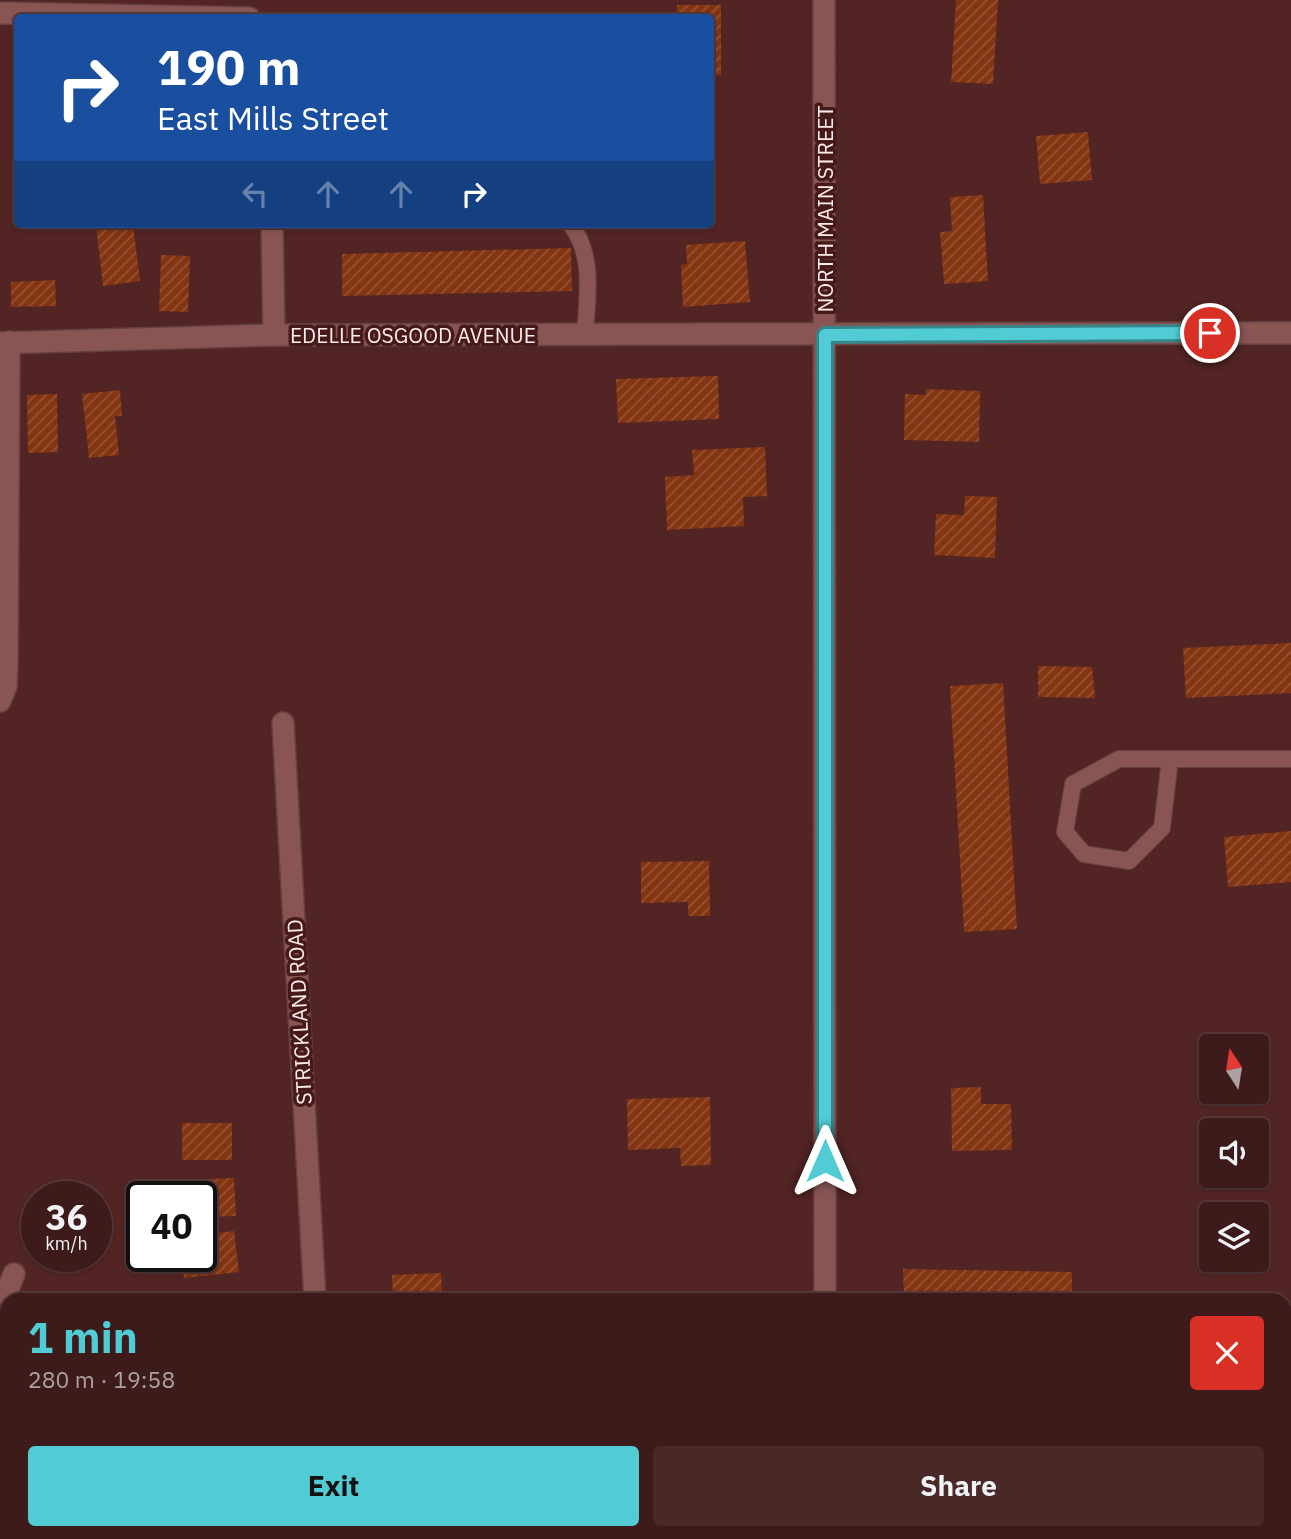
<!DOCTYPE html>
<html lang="en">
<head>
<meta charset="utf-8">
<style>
	:root { --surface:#3e1b1b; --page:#492828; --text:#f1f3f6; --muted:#ada1a3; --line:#57393a; --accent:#51ccd4 }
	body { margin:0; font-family:"IBM Plex Sans",sans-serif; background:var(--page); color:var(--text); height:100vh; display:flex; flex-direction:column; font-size:26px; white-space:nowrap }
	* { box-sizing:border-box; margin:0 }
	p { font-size:23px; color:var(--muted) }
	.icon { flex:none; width:38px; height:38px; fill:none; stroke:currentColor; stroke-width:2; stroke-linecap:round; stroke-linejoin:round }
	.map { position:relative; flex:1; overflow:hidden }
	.drawer { position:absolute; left:0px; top:1293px; width:1292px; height:247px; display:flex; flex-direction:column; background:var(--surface); border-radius:21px 21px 0 0; box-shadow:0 2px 5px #0004,0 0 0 2px var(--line) }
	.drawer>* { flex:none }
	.hud { position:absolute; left:14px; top:14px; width:700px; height:214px; border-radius:7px; box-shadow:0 2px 5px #0004,0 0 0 2px var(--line); background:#1a4fa0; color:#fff; overflow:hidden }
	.needle { width:46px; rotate:348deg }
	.controls { position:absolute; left:1199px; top:1034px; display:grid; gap:14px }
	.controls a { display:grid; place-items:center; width:70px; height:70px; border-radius:7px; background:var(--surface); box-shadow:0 2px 5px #0004,0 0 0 2px var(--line); font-size:35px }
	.speed { position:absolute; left:21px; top:1181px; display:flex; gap:14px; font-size:35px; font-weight:700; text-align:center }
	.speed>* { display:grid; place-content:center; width:91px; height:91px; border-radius:50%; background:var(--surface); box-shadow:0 2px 5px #0004,0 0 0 2px var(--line); line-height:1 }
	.speed small { font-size:18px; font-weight:400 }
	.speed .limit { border:4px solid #111; border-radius:10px; background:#fff; color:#111 }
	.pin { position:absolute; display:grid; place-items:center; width:60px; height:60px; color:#fff; margin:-30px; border:4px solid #fff; border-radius:50%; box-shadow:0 2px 7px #0007 }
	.me { position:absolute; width:77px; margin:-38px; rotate:0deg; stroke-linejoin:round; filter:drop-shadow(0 0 5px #0008) }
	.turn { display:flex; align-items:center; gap:24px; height:147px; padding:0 28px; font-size:32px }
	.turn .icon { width:91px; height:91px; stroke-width:2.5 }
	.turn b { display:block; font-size:49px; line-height:60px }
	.lanes { display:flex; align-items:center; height:66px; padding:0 28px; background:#0003; justify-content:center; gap:35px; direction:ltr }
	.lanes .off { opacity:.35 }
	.round { display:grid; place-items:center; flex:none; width:74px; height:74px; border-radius:7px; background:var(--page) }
	.head { display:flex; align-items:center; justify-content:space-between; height:119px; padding:0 28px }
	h1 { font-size:42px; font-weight:700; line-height:52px; color:var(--accent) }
	.cta { display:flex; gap:14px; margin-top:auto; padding:14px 28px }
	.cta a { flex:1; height:80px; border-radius:7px; background:var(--accent); color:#111; font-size:28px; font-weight:700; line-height:80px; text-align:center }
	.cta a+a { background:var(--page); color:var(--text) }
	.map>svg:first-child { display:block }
	.building { fill:url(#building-hatch) }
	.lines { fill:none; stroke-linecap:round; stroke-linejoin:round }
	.service-casing { stroke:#654042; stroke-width:18 }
	.minor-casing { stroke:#654042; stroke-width:24 }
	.tertiary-casing { stroke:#654042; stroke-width:24 }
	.service { stroke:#885553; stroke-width:16 }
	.minor { stroke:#885553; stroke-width:21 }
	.tertiary { stroke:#885553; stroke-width:21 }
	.route-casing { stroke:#35858a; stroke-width:18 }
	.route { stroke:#51ccd4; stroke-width:12 }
	.labels { text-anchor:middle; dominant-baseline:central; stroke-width:7; stroke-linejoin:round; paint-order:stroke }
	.street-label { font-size:21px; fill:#feebea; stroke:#461a1a }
</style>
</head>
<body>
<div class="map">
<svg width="1291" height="1539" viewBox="0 0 1291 1539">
	<defs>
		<pattern id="building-hatch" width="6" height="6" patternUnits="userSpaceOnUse" patternTransform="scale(1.75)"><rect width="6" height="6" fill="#833411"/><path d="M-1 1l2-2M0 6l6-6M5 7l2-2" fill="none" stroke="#965234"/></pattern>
	</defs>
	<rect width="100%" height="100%" fill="#522424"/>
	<!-- building -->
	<path class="building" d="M956,0H998L993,84L951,82Z
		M677,5H721V75H710V18H677Z
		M1088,132L1092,180L1040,184L1036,136Z
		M983,195L988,281L944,284L940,232L952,231L950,197Z
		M96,224H133L140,281L103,286Z
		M745,241L750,302L683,307L681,265L687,264L686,245Z
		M571,248L572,291L342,296V254Z
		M161,255L190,256L188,312L159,311Z
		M55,280L56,306L11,307V282Z
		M718,376L719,419L618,423L616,379Z
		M926,389L980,391L979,442L904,440L905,394L926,395Z
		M120,390L122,416H115L119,455L89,458L82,394Z
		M57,394L58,452L28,453L27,395Z
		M765,447L767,496L743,497L744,526L667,530L665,477L694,475L692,450Z
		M965,496L997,497L995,558L934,555L936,514L964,515Z
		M1291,643V693L1186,698L1183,648Z
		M1038,666L1092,667L1095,698L1038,697Z
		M1003,683L1017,929L964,932L950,686Z
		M1291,831V882L1228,887L1224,837Z
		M709,861L710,916H688V902L641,903V862Z
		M981,1087V1104H1011L1012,1150L952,1151L951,1088Z
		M710,1097L711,1165L681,1166L680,1148L628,1150L627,1099Z
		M182,1123H232V1160H182Z
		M234,1178L236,1216L201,1217V1197H181L180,1180Z
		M234,1231L239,1272L184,1278L181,1256H201V1235Z
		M903,1269L1072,1272V1300H904Z
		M441,1273L442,1300H393L392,1275Z
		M746,1292L747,1300H641V1296Z
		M910,1533H981L982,1539H911Z"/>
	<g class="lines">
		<defs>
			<path id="service" d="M570,224C595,254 587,299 585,335
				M1170,759L1162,828L1129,861L1084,854L1065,832L1073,784L1119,759H1291
				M1195,1533V1539"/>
			<path id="minor" d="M0,13L249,18
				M272,224L274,335
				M0,343L274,335L1291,333
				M0,701L6,686L7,659L9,342
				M283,723L315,1300
				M0,1309L14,1274
				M321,1533V1539"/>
			<path id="tertiary" d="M824,0L825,1300
				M827,1533L828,1539"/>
		</defs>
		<!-- service casing -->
		<use href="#service" class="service-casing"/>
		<!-- minor casing -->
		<use href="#minor" class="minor-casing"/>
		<!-- tertiary casing -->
		<use href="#tertiary" class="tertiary-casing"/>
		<!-- service -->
		<use href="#service" class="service"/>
		<!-- minor -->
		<use href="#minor" class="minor"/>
		<!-- tertiary -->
		<use href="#tertiary" class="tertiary"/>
	</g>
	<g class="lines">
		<defs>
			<path id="route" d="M825,1161V335L1210,333"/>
		</defs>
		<!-- route casing -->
		<use href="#route" class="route-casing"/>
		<!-- route -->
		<use href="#route" class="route"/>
	</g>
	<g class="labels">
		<!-- street labels -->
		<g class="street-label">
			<text transform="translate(825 209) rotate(-90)">NORTH MAIN STREET</text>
			<text x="413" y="335">EDELLE OSGOOD AVENUE</text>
			<text transform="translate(299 1012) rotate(-93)">STRICKLAND ROAD</text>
		</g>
	</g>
</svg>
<div class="controls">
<a><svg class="needle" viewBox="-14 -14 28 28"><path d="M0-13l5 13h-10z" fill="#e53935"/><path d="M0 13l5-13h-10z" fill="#ada1a3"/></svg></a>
<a><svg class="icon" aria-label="sound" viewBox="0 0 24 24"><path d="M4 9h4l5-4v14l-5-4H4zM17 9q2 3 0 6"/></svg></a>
<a><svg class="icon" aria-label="layers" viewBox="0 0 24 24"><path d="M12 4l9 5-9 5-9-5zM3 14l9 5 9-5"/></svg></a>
</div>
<div class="speed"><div>36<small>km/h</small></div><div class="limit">40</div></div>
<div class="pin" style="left:1210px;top:333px;background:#d93025"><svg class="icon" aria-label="arrive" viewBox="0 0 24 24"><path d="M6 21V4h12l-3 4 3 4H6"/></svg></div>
<svg class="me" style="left:825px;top:1161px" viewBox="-20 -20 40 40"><path d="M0-17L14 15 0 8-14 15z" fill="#51ccd4" stroke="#fff" stroke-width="4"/></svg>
<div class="hud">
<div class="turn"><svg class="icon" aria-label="right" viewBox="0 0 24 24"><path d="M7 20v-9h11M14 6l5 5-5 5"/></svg><div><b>190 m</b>East Mills Street</div></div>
<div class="lanes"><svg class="icon off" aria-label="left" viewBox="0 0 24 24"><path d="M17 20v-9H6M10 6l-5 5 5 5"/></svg><svg class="icon off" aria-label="ahead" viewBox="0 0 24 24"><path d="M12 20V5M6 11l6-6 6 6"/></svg><svg class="icon off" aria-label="ahead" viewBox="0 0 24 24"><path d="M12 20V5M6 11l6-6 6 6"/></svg><svg class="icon" aria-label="right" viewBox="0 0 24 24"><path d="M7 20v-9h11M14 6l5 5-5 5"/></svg></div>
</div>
<section class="drawer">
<div class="head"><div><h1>1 min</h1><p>280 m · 19:58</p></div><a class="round" style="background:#d93025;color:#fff"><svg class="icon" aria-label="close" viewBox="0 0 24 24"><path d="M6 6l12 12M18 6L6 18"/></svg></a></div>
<div class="cta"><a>Exit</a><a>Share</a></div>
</section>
</div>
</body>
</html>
